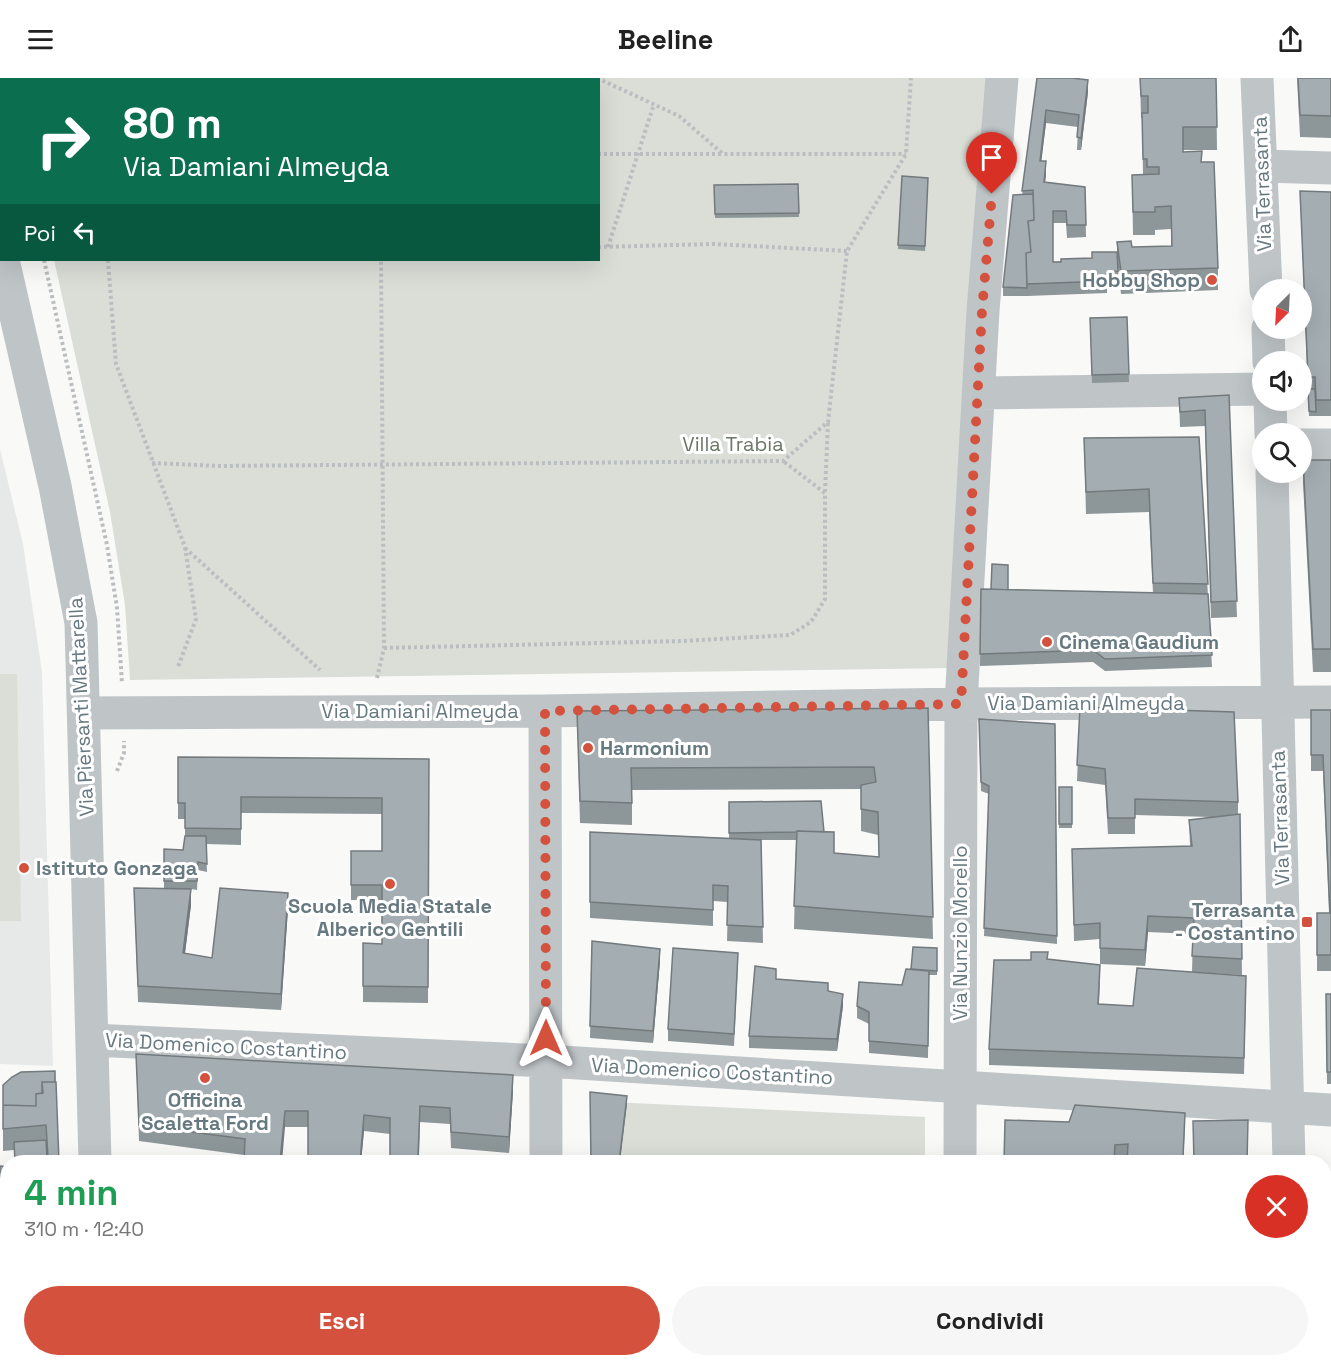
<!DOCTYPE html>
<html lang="it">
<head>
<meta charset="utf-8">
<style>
	:root { --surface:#fff; --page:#f6f6f6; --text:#222; --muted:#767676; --accent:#d4513d }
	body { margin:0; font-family:"Space Grotesk",sans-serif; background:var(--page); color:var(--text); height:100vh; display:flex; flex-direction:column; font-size:22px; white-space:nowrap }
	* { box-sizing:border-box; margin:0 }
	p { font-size:20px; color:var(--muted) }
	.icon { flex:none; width:33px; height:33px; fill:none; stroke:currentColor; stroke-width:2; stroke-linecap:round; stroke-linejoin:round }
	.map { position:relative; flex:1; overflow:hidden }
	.panel { position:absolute; left:0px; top:1077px; width:1332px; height:212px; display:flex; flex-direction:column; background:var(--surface); border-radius:24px 24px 0 0; box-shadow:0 6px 24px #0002 }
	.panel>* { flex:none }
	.guide { position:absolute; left:0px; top:0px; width:600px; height:183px; box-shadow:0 6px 24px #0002; background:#0b6e4f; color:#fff; overflow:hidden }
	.needle { width:39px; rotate:204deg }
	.fabs { position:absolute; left:1252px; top:201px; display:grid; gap:12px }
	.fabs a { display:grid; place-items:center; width:60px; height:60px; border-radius:50%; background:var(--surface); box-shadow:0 6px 24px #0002; font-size:30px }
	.pin { position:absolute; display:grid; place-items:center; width:51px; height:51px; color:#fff; margin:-62px -26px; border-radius:50% 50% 50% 0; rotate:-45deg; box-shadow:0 0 6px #0007 }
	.pin .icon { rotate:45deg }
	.me { position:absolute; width:66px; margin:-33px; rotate:0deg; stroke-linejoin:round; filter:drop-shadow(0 0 4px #0008) }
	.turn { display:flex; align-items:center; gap:21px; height:126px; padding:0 24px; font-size:27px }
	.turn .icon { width:78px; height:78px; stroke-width:2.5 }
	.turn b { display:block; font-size:42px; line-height:51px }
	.then { display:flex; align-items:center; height:57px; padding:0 24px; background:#0003; gap:12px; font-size:22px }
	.round { display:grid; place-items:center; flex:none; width:63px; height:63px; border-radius:32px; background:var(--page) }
	.headline { display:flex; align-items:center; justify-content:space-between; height:102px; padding:0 24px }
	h1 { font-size:36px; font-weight:800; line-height:45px; color:#1e9e55 }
	.primary-button { display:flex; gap:12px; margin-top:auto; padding:12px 24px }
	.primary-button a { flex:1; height:69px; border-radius:36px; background:var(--accent); color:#fff; font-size:24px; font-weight:800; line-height:69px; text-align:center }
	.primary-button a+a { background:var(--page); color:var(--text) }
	header { display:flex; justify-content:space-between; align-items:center; height:78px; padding:0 24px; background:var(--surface); font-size:27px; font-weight:800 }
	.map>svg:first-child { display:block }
	.built { fill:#e7e9e8 }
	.green { fill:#daded7 }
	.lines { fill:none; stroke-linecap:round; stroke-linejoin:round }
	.path { stroke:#babec0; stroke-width:4; stroke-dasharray:3 3; stroke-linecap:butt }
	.minor { stroke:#bfc4c7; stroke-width:33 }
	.wall { fill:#8d9699 }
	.shaded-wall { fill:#737a7d }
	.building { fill:#a4aeb2; stroke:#737a7d; stroke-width:1.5 }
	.route { stroke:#d4513d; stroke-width:10; stroke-dasharray:0 18 }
	.poi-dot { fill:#d4513d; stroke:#fff; stroke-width:2 }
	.labels { text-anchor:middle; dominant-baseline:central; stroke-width:6; stroke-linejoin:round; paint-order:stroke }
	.street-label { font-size:20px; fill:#667880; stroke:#fff }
	.poi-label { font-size:20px; font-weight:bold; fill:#667880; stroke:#fff; text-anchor:start }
	.park-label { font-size:20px; fill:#6b7866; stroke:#fff }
</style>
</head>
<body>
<header><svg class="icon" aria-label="menu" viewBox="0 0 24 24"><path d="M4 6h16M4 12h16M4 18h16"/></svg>Beeline<svg class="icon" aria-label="share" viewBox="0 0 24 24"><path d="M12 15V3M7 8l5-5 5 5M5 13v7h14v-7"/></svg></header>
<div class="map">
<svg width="1331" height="1288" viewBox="0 0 1331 1288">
	<rect width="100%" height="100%" fill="#f9f9f8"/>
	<!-- built -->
	<path class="built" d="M0,371L23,466L42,594L53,988L0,986Z"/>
	<!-- green -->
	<path class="green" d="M33,0H990L952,590L130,602L125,527L110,434L54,182H598V2Z
		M0,596H17L21,843H0Z
		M590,1023L925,1039V1084H591Z
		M595,1281H927V1288H596Z"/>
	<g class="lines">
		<!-- path -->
		<path class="path" d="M377,0V2
			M597,0L679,38L723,76H906
			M22,2V0
			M188,2V0
			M598,76H722
			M598,169L713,166L847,173
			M608,169L654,26
			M44,182L107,467L117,530L122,605
			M108,182L116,286L185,469L196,541L178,589
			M152,385L220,388L783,383L828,344L847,173L906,76L911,0
			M825,414L828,344
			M185,470L320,592
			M384,570L682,563L790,557L811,544L825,521V415L783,383
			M377,600L384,570L381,182
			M117,693L124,675V663"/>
		<!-- minor -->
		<path class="minor" d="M1257,0L1266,212
			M1262,88L1331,90
			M3,182L55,408L81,545L95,1084
			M1268,250L1269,284
			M979,315L1263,311
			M1270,322L1271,356
			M1302,367H1331
			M1272,394L1289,1084
			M545,633L546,1084
			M85,635L545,633L961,626L1331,624
			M92,962L546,983L1331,1032
			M960,1084L961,626L983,233L1002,0
			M100,1281V1288
			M548,1281V1288
			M962,1281V1288
			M1295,1281V1288"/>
	</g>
	<!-- wall -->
	<path class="wall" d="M1037,0L1088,14L1081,72H1077L1078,49L1046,45L1041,83L1046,96L1045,104L1085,109L1086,159L1067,160L1066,145H1053V184L1092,180L1117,174V164L1132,169L1171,168V151L1155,152V157H1133L1132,97L1143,96L1142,40H1141L1140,0H1216L1217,72H1183V74L1202,84L1218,190V212L1121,216L1118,190V205L1107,206V215L1027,218H1003V209L1022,117Z
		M1297,0H1331V60L1300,59Z
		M902,98L928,100L925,173L898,171Z
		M798,106L799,139L715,140L714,107Z
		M1300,113L1331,114V338H1309Z
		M1127,239L1129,304L1092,305L1090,240Z
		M1229,317L1237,539L1211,540L1205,348L1180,349L1179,320Z
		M1199,359L1212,589L1105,593L1093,584L980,588L981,511L1153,515L1149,434L1086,436L1084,360Z
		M1303,382H1331V594H1313L1303,405Z
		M1080,629L1238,724V736H1240L1242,897L1192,894L1193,856L1148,854L1145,888L1100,886V861L1074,863L1072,771L1190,768L1189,742L1211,739L1135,737V756H1108L1105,707L1077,703Z
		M928,630L933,861L794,851L796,762H761L763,865L727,863L728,824L713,823V848L590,840V754L729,760V724L824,754L834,775L879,779L878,757L861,753V711L632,712V747L580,745L577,633Z
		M1311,632H1331V893H1317V835H1329L1323,693H1311Z
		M979,641L1055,646L1057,866L984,858L989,716L981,713Z
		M178,679L429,681L428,925L363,924V865L382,866V822H351V773H382V736L241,735V767L206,766L207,794L198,792L197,812L191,811V827L185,875L212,880L288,831L281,932L138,924L134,810L164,811V771L183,772L185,758V741H178Z
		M1059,709H1072V750H1059Z
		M592,863L660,883L653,965L590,960Z
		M937,870V897H929L928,980L869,975V946L857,940V928L902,907L911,891Z
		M1048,882L1100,903L1099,926L1133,928L1246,914L1244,996L989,987V971Z
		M738,887L734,968L668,963V951Z
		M776,901L828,913L843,928L837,973L749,970V958Z
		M1326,916H1331V1006H1327Z
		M136,976L513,1013L509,1075L451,1070L450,1046L420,1044L419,1079L431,1084H390V1056L364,1053L361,1084H308V1049H285L244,1077L139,1063Z
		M55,993L59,1084L14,1072L3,1073V1007Z
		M1185,1051L1183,1084H1127V1082L1115,1083L1004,1084Z
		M0,1088L8,1089V1260L0,1259Z
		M192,1281H399L398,1288H247Z
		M652,1281H775L774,1288H652Z"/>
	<!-- shaded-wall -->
	<path class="shaded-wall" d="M1088,2V14L1081,72V60Z
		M1046,32V45L1040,95V83Z
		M1046,83V96L1044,116V104Z
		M191,811V827L183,891V875Z
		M288,815V831L281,932V916Z
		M1148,838V854L1145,888V872Z
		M660,871V883L653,965V953Z
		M843,916V928L837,973V961Z
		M513,997V1013L509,1075V1059Z
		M627,1018V1026L620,1084H619Z
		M285,1033V1049L282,1084H280Z
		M364,1037V1053L361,1084H360Z
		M396,1281H399L398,1288H396Z
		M772,1281H775L774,1288H772Z"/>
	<!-- building -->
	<path class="building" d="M1037,0H1072L1088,2L1081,60L1077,59L1079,37L1046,32L1040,83H1046L1044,104L1085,109L1086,147H1067L1066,133H1053V184H1061V181L1092,180V174H1117L1118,193L1107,194V203L1027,206L1026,175L1031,174L1028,143L1034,142L1033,112L1022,113Z
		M1140,0H1216L1217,49H1183V74L1202,73L1201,84H1214L1218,190L1121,193L1117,164L1131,163L1132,169L1172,168L1171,128L1155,129V134H1133L1132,97L1159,96V89H1147V81H1143L1142,35H1148V18H1141Z
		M1298,0H1331V38L1300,37Z
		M902,98L928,100L925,168L898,167Z
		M798,106L799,135L715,136L714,107Z
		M1300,113L1331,114V322H1316L1315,299H1308Z
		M1033,116L1034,142L1028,143L1031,174L1026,175L1027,210L1003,209L1013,117Z
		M1127,239L1129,296L1092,297L1090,240Z
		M1308,311H1315L1316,334L1309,333Z
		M1229,317L1237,523L1211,524L1205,332L1180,334L1179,320Z
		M1199,359L1208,506L1153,505L1149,411L1086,414L1084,360Z
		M1303,382H1331V571H1313Z
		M992,486L1008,487V512L991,511Z
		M981,511L1208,516L1212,577L1105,581L1093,572L980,576Z
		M1080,629L1234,634L1238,724L1135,721V740H1108L1105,691L1077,687Z
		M928,630L933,839L794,828L797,753L834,754V775L879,779L878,734L861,731V707L876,704L874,689L631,690L632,725L580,723L577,633Z
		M1311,632H1331V877H1317V835H1330L1323,677H1311Z
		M979,641L1055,646L1057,858L984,850L989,708L981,704Z
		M178,679L429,681L428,909L363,908V865L382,866V807H351V773H382V720L241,719V751L185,750V725H178Z
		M1059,709H1072V746H1059Z
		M821,723L824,754L797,753V754L729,755V724Z
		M1240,736L1242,881L1192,878L1194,840L1148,838L1145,872L1100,870V845L1074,847L1072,771L1192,768L1189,742Z
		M590,754L761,762L763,849L727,847L728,808L713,807V832L590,824Z
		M185,758H206L207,786L198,784L197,803H164V771L183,772Z
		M134,810L191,811L183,875L212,880L220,810L288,815L281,916L138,908Z
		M592,863L660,871L653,953L590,948Z
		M913,869L937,870V893L911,891Z
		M673,870L738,875L734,956L668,951Z
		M1031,874H1048L1047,881L1100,887L1098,926L1133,928L1137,890L1246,898L1244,980L989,971L994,882H1031Z
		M755,888L776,891V901L828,905V913L843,916L837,961L749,958Z
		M906,891L929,893L928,968L869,963V934L857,928L859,904L902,907Z
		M1326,916H1331V994H1327Z
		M136,976L513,997L509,1059L451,1054L450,1030L420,1028L418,1079L431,1081V1084H390V1040L364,1037L360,1084H308V1033H285L280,1084H244L245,1061L139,1047Z
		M55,993V1004H42V1015L36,1016V1028L3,1027V1007L12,999L21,994Z
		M42,1004H56L59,1084H15V1080L48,1079L46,1047L3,1051V1027L36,1028V1016L43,1015Z
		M590,1014L627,1018L619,1084H591Z
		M1075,1027L1185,1035L1183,1079L1176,1078L1175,1084H1127L1128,1066L1115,1067L1114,1084H1004L1005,1042L1069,1044Z
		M1248,1042L1247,1084H1194L1193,1043Z
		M46,1062L47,1079L15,1080V1084L14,1064Z
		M0,1088L8,1089V1125H6L8,1180L0,1179Z
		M6,1125H8V1149H7Z
		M0,1179L8,1180V1237L0,1236Z
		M369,1281H396V1284Z
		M430,1281H513V1288H429Z
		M665,1281H772V1284L759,1282L758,1288H673L674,1282Z
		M990,1281H1039V1288H990Z
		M1067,1281H1090L1089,1288L1066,1286Z
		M1109,1281H1259V1288H1108Z"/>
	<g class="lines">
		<!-- route -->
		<path class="route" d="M546,960L545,633L961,626L982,233L992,116"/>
	</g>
	<!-- markers -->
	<g class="poi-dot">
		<circle cx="1212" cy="202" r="6"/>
		<circle cx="1047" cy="564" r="6"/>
		<circle cx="588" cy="670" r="6"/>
		<circle cx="24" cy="790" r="6"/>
		<circle cx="390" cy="806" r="6"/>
		<rect x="1301" y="838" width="12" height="12" rx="3"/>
		<circle cx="205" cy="1000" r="6"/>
	</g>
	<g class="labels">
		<!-- street labels -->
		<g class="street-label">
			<text transform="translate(1262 106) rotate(-92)">Via Terrasanta</text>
			<text x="1086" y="625">Via Damiani Almeyda</text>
			<text transform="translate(81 629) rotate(-93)">Via Piersanti Mattarella</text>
			<text x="420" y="633">Via Damiani Almeyda</text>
			<text transform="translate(1280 740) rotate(-92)">Via Terrasanta</text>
			<text transform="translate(960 855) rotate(-90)">Via Nunzio Morello</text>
			<text transform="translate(226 968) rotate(3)">Via Domenico Costantino</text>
			<text transform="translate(712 993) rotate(3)">Via Domenico Costantino</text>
		</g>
		<!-- poi labels -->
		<g class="poi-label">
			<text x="1200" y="202" text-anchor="end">Hobby Shop</text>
			<text x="1059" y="564">Cinema Gaudium</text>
			<text x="600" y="670">Harmonium</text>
			<text x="36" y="790">Istituto Gonzaga</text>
			<text x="390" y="828" text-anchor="middle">Scuola Media Statale<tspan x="390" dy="23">Alberico Gentili</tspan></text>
			<text x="1295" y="832" text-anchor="end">Terrasanta<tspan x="1295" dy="23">- Costantino</tspan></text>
			<text x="205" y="1022" text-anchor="middle">Officina<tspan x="205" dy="23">Scaletta Ford</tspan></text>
		</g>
		<!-- park labels -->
		<g class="park-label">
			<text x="733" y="366">Villa Trabia</text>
		</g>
	</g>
</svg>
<div class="fabs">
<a><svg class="needle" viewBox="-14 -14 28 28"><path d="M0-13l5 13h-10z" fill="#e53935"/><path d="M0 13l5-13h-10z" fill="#767676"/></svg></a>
<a><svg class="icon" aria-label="sound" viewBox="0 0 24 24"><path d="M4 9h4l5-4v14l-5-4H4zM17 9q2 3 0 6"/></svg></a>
<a><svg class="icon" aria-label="search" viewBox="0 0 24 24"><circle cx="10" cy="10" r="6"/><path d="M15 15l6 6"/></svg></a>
</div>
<div class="pin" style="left:992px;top:116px;background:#d93025"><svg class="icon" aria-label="arrive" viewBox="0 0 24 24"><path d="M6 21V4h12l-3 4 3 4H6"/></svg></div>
<svg class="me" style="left:546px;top:960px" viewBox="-20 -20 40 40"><path d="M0-17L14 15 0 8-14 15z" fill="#d4513d" stroke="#fff" stroke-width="4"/></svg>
<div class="guide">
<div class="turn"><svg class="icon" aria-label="right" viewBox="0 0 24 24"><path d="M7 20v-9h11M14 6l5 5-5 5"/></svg><div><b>80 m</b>Via Damiani Almeyda</div></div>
<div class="then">Poi<svg class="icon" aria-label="left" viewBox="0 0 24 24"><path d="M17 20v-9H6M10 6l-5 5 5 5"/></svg></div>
</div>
<section class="panel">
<div class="headline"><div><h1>4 min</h1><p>310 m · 12:40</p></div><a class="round" style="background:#d93025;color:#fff"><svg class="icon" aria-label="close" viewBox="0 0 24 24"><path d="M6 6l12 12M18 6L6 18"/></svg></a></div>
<div class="primary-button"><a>Esci</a><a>Condividi</a></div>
</section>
</div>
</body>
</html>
